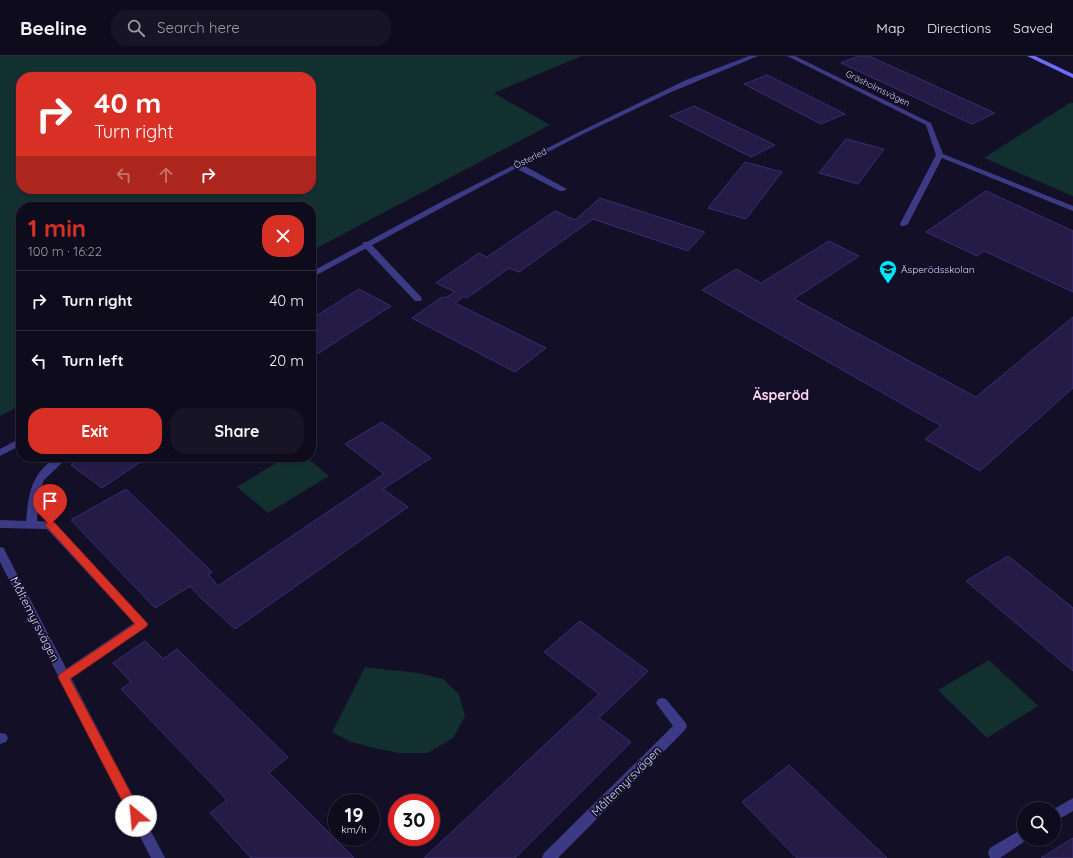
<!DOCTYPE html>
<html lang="en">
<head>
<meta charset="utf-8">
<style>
	:root { --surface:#0e0b1c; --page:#171425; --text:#f1f3f6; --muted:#9b9ba3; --line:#2e2b3b; --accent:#d93025 }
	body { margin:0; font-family:Quicksand,sans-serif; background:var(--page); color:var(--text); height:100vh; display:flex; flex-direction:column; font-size:15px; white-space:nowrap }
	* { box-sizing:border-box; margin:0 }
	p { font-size:13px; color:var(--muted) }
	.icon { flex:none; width:22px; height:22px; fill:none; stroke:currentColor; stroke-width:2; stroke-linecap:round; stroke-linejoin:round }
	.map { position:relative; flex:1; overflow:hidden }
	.side { position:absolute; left:16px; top:146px; width:300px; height:260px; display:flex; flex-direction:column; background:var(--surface); border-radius:16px; box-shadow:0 1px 3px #0004,0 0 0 1px var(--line) }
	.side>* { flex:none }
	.guide { position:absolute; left:16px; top:16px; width:300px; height:122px; border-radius:16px; box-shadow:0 1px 3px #0004,0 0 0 1px var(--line); background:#d93025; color:#fff; overflow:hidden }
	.buttons { position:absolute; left:1017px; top:746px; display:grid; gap:8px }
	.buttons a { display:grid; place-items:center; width:44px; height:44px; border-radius:50%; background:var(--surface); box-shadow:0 1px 3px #0004,0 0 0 1px var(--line); font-size:20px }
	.speed { position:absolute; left:328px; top:738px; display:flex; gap:8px; font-size:20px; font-weight:700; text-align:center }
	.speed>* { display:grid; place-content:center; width:52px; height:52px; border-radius:50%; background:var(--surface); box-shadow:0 1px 3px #0004,0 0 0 1px var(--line); line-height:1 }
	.speed small { font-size:10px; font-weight:400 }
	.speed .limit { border:6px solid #d22; background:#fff; color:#111 }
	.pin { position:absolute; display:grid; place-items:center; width:34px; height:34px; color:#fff; margin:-41px -17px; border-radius:50% 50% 50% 0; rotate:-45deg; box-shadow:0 0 4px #0007 }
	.pin .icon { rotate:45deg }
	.me { position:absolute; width:44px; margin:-22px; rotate:332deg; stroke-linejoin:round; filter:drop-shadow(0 0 3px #0008) }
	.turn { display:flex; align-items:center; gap:14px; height:84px; padding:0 12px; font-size:18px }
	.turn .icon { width:52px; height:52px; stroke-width:2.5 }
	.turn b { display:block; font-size:28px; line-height:34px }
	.lanes { display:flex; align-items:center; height:38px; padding:0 12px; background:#0003; justify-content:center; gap:20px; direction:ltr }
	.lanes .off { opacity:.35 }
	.round { display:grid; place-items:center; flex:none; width:42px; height:42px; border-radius:16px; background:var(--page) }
	.overview { display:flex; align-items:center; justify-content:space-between; height:68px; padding:0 12px }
	h1 { font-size:24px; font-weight:700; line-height:30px; color:var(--accent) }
	.action { display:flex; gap:8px; margin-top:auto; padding:8px 12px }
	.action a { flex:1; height:46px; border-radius:16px; background:var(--accent); color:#fff; font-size:16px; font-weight:700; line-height:46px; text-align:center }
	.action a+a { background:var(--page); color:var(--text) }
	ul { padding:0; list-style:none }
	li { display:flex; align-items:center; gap:12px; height:60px; padding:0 12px; border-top:1px solid var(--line) }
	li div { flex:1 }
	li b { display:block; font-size:15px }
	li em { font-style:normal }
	header { display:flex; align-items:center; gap:24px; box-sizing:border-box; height:56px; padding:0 20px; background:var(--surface); border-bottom:1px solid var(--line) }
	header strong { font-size:19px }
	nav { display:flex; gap:22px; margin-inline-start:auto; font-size:14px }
	.search { width:280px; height:36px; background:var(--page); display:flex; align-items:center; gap:10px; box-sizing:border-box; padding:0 14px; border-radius:16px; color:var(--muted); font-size:15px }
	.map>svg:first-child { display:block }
	.green { fill:#12302f; fill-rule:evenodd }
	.building { fill:#241b47; stroke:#3b2d73 }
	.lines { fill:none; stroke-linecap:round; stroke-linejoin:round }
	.lane { fill:#3d3a85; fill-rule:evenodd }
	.street { fill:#3d3a85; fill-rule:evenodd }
	.secondary { fill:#6f6bff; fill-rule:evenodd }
	.route { fill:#d93025; stroke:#8d1f18 }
	.labels { text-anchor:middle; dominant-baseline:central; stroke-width:3.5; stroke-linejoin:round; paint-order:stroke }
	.far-street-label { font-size:9px; fill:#d9d4ff; stroke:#130f26 }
	.poi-label { font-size:10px; fill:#d9d4ff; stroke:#130f26; text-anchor:start }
	.near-street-label { font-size:12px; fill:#d9d4ff; stroke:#130f26 }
	.district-label { font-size:14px; font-weight:bold; fill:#ffd6f0; stroke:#130f26 }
</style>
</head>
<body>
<header>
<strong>Beeline</strong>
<div class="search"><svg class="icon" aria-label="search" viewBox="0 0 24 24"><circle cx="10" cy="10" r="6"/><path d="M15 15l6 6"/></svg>Search here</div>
<nav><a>Map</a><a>Directions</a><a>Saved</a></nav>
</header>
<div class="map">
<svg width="1073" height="802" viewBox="0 0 1073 802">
	<rect width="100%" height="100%" fill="#130f26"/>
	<!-- green -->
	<path class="green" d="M0,0H582L494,37L550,69L311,195V151H21V349L0,360ZM21,21H311V133H21Z
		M1071,46L1073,47V140L984,102Z
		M286,401H306L329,420L268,457L237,431Z
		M989,604L1038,650L987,682L938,634Z
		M365,611L418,617L443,623L459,638L465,660L453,682L428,697H399L374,692L351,686L332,676Z"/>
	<!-- building -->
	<path class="building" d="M858,0H869L995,57L972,68L841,7Z
		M767,19L845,58L821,68L744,28Z
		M694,50L775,89L751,101L670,60Z
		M846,83L884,93L858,128L819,117Z
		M745,106L782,116L746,163L708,152Z
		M986,135L1073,175V236L984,195L977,200L926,176Z
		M600,142L705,176L688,195L593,163L519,216L509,212L467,242L464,240L455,247L546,292L515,316L412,262L442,241L445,242L455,236L436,227L479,197L487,201L555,155L575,164Z
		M829,185L859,200L794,243L976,341L1073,261V332L980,415L925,383L941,370L702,234L736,213L761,227Z
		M359,233L391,250L311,302V263Z
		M382,366L431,402L383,433L408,451L235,573L201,542L190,530L155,552L71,464L126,433L212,516L208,518L218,530L384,418L345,388Z
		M84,401H148L102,432L71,409Z
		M1008,500L1073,552V615L966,525Z
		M580,565L648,615L599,662L631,686L515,802H424L599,638L544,596Z
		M145,585L163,603L177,593L288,701L269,717L354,802H251L210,757L227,744L121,633L131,626L113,607Z
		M789,709L887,802H797L742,746Z
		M1073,782V802H1041Z"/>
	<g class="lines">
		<!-- lane -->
		<path class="lane" d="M513,107H519L567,133L563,135H560L513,111Z
			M363,186H369L421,241L422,243L421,245H415L363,190Z
			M56,401H68L44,424L39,438L37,465L54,466L148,568L146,571L64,626L60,625L58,621L60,617L134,567L47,473L0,472V464L26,465C29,435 31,419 56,401Z
			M0,677L6,678L8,682L6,686L0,688Z
			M1073,742V755L1054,766V753Z
			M1024,772V783H1028L1000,802H990L988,797L990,792Z"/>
		<!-- street -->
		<path class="street" d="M749,0H758L669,37L583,78L482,130L311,222V216L443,145L579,76L686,24Z
			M787,0H795L931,67L943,98L1073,150V155L942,102L908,168L904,170H901L900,168L936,99L926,69Z
			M21,382V389L0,400V393Z
			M0,491L4,492L5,495L165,802H151L0,506Z
			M662,642L666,643L685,666L687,670L685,674L558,802H542L544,797L673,670L656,647L658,643Z"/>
		<!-- secondary -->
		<path class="secondary" d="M1027,0H1035L1073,18V22Z"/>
	</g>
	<!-- route -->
	<path class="route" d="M50,465L54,466L148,568L146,571L70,623L141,756L142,760L141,764L136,766L132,764L58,621L60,618L135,568L47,471L45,469Z"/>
	<!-- icons -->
	<defs>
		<symbol id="school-pin" viewBox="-11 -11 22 30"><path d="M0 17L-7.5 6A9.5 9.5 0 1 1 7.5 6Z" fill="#00e5ff" stroke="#130f26"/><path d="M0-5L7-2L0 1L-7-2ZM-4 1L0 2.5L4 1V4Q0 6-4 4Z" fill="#111"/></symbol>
	</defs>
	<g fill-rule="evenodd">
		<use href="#school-pin" x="878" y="203" width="20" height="27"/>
	</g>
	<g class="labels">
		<!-- far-street labels -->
		<g class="far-street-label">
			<text transform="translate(878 32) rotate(26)">Gräsholmsvägen</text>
			<text transform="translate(530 102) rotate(-26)">Österled</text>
		</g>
		<!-- poi labels -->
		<g class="poi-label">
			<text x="901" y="213">Äsperödsskolan</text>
		</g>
		<!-- near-street labels -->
		<g class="near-street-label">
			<text transform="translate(35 563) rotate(63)">Måltemyrsvägen</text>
			<text transform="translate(626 725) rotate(-45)">Måltemyrsvägen</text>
		</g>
		<!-- district labels -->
		<g class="district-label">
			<text x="781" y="339">Äsperöd</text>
		</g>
	</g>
</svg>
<div class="buttons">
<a><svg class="icon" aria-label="search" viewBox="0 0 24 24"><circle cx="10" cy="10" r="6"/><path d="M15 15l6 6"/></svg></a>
</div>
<div class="speed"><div>19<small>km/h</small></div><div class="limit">30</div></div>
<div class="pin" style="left:50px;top:469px;background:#d93025"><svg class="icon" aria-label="arrive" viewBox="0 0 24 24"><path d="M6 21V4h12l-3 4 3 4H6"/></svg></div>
<svg class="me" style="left:136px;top:760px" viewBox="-20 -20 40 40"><circle r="19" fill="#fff"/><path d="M0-13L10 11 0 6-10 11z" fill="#d93025"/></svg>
<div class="guide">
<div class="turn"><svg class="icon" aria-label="right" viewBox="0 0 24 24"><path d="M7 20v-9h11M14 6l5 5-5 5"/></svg><div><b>40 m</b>Turn right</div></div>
<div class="lanes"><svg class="icon off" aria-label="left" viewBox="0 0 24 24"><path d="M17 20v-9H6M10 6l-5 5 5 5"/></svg><svg class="icon off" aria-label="ahead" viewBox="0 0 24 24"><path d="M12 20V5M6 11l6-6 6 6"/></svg><svg class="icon" aria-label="right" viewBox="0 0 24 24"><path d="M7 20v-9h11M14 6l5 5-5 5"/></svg></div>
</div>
<section class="side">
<div class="overview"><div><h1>1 min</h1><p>100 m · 16:22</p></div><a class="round" style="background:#d93025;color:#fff"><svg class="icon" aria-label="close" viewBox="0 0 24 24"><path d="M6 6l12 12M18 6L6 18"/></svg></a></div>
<ul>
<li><svg class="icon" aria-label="right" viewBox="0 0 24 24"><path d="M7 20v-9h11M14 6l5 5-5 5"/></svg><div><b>Turn right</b></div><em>40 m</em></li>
<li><svg class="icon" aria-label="left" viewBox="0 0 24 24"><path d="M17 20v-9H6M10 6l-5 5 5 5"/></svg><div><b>Turn left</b></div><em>20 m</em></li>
</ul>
<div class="action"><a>Exit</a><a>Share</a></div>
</section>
</div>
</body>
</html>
